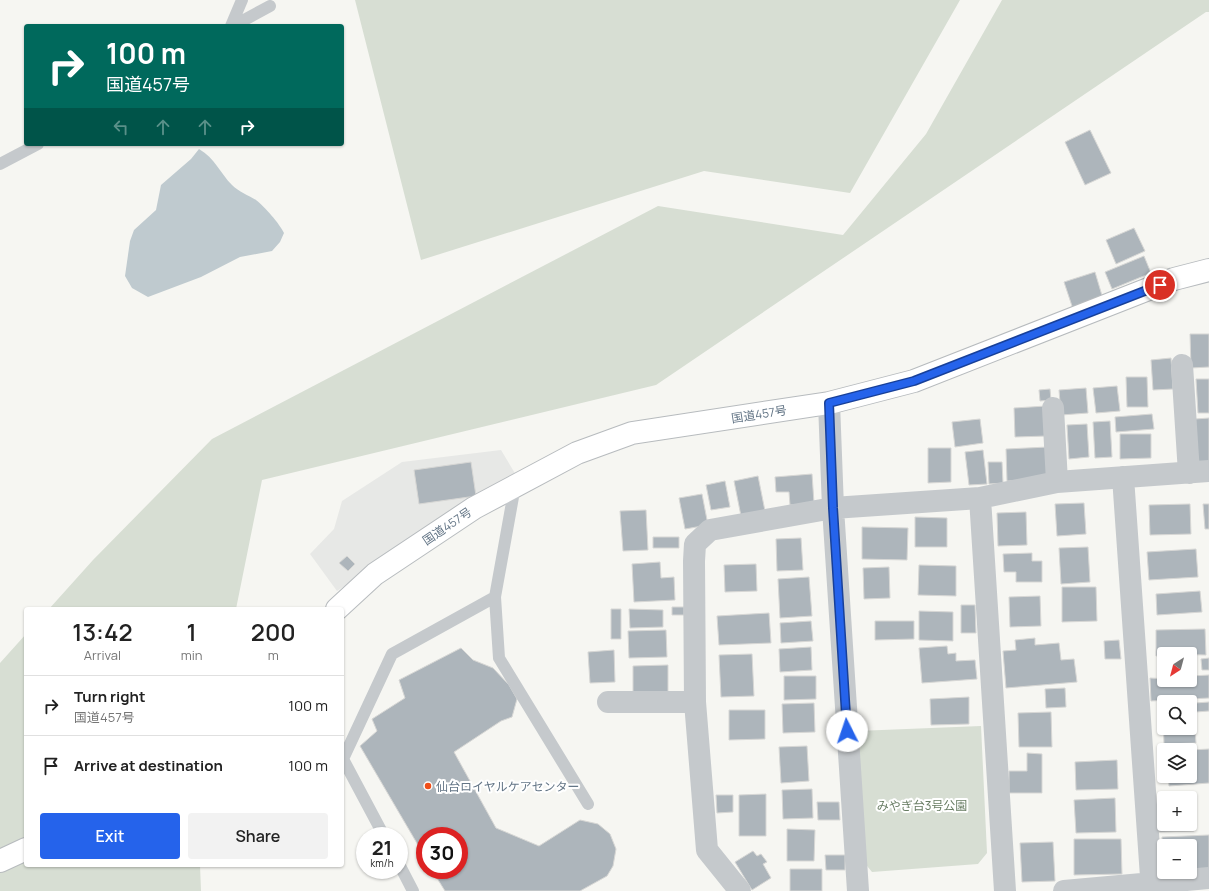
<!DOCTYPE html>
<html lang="en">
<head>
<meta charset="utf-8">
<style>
	:root { --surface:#fff; --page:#f2f2f2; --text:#222; --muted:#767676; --line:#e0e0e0; --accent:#2563eb }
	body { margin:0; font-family:Manrope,"Noto Sans JP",sans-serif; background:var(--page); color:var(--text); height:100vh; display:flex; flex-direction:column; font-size:15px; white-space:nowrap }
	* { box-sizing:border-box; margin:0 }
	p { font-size:13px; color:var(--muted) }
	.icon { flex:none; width:22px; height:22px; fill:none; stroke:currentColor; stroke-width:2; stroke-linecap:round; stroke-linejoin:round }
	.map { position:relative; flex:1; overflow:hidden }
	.panel { position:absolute; left:24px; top:607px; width:320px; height:260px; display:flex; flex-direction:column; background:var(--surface); border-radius:4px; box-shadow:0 1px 3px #0004 }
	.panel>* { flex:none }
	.banner { position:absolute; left:24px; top:24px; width:320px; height:122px; border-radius:4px; box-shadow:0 1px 3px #0004; background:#00695c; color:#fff; overflow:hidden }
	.needle { width:26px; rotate:216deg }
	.tools { position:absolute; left:1157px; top:647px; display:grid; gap:8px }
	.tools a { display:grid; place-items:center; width:40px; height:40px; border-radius:4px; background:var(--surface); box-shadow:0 1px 3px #0004; font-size:20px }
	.speed { position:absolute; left:356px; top:827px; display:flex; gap:8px; font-size:20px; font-weight:700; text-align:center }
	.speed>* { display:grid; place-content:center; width:52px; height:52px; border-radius:50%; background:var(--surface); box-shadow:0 1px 3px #0004; line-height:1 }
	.speed small { font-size:10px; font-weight:400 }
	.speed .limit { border:6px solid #d22; background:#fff; color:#111 }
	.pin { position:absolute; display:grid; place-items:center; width:34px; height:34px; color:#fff; margin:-17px; border:2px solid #fff; border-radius:50%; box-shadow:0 1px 4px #0007 }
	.me { position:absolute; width:44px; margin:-22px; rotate:356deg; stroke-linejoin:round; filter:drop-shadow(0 0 3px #0008) }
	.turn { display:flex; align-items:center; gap:14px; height:84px; padding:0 16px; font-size:18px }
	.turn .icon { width:52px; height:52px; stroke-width:2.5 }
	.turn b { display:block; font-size:28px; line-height:34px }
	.lanes { display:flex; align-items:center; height:38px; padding:0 16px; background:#0003; justify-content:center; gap:20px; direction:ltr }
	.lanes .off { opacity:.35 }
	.eta { display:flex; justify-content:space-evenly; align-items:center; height:68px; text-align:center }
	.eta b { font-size:24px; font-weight:600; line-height:28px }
	.cta { display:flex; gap:8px; margin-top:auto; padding:8px 16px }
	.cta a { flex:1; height:46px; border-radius:4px; background:var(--accent); color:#fff; font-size:16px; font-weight:600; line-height:46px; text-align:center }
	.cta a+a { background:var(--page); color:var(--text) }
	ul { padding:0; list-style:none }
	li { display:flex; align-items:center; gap:12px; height:60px; padding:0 16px; border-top:1px solid var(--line) }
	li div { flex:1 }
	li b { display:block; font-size:15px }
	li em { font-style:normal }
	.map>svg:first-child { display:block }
	.built { fill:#e7e8e6 }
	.green { fill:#d7ded3 }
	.water { fill:#bfcacf }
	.building { fill:#adb5bb; stroke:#d7d7d5; fill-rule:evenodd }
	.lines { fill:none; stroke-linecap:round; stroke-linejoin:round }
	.highway-casing { stroke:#b7bbbe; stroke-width:24 }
	.lane { stroke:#c5c9cc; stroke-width:12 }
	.street { stroke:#c5c9cc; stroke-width:22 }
	.highway { stroke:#fff; stroke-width:22 }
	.route-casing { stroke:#184099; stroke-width:10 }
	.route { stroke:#2563eb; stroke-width:7 }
	.poi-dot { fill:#f04e18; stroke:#fff; stroke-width:1.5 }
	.labels { text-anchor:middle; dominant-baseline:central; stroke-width:4; stroke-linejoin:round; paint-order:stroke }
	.street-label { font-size:12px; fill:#637586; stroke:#fff }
	.poi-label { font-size:12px; fill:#637586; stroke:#fff; text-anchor:start }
	.park-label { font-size:12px; fill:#677c62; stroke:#fff }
</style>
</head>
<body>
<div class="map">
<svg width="1209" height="891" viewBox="0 0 1209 891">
	<rect width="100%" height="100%" fill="#f6f6f2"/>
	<!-- built -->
	<path class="built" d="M501,450L516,475L337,591L310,554L334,529L342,501L402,462Z"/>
	<!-- green -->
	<path class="green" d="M355,0H960L850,193L704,171L421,260Z
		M1002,0H1209V12H1206L656,385L262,480L236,609H49L93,560L212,439L658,206L843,235L926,134Z
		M26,634V865H200L201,891H0V663Z
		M981,726L987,853L978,864L872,872L863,861L857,731Z"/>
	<!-- water -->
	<path class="water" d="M199,149C215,158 220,173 232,185C239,192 248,195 256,200C264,206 280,224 284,233L280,242L272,251L240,257L201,277L148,297L132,288L125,276L130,241L134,230L156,210L161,185L191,159Z"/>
	<!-- building -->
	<path class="building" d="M1090,130L1111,173L1085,185L1065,142Z
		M1134,228L1145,251L1116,264L1106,240Z
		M1144,256L1151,273L1112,289L1105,272Z
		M1095,272L1103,299L1073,309L1064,282Z
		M1190,334H1209V367L1191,368Z
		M1171,358L1173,389L1153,390L1151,360Z
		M1126,377H1147L1148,407H1127Z
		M1196,379H1209V413H1198Z
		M1117,386L1120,411L1096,413L1093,388Z
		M1086,388L1088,413L1061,415L1059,390Z
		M1050,389L1051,400L1040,401L1039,390Z
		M1046,406L1047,436L1015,437L1014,408Z
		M1152,414L1154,429L1116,432L1115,417Z
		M1209,418V462L1198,463L1195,419Z
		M980,419L983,443L955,447L952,422Z
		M1110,421L1112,457L1095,458L1093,422Z
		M1087,424L1089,457L1069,459L1067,425Z
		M1120,434H1151V458L1120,459Z
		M1048,447L1049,480L1007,481L1006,449Z
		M928,448H951V482L928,483Z
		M983,450L987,484L969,485L965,452Z
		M471,462L476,496L419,504L414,470Z
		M988,462H1002L1003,483L989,484Z
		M812,474L814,503L790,505L789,492H776L775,477Z
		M758,476L765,511L741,516L734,481Z
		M725,481L730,507L711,510L706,485Z
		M702,494L708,525L685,529L679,498Z
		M1084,503L1086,534L1057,536L1055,504Z
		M1190,504L1191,534L1150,535L1149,505Z
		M1203,504H1209V529H1205Z
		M646,510L648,550L623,551L620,511Z
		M1026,512L1027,545L998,546L997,513Z
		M915,517L947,518V547H915Z
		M862,527L908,528L907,560L862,559Z
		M653,537H679V548H653Z
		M801,538L803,570L777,571L776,539Z
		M1088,547L1090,582L1061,584L1059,548Z
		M1196,549L1198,577L1149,580L1147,552Z
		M1032,553V561H1042V582H1016V572H1004L1003,554Z
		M347,556L355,564L348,571L339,563Z
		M660,562L661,578L674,577L675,600L634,602L632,564Z
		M756,564L757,591L725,592L724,565Z
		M919,565L956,566V596L918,595Z
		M889,567L890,598L864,599L863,568Z
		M809,577L812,616L780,618L778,579Z
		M1062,587H1096L1097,621L1062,622Z
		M1200,591L1202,612L1157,615L1156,594Z
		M1040,596L1041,626L1010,627L1009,597Z
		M961,605H975L976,633H961Z
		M672,607H684V615H672Z
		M611,609H621V639H611Z
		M629,609L663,610V627L630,628Z
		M919,611L953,612V641L919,640Z
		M769,613L771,643L719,645L717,616Z
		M811,621L813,641L781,643L780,623Z
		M875,621H914V639L875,640Z
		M1205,629L1206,655L1164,654V656H1156V630Z
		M666,630L667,657L629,658L628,631Z
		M1035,638V645L1059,643L1061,660L1074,659L1077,682L1006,688L1003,651L1016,650L1015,640Z
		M1119,640L1121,659H1105L1104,641Z
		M947,646L948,654L956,653V661L975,660L977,679L922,683L919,648Z
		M811,647L812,670L780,672L779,649Z
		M461,648L473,660L493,668L509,685L517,699L512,717L501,721L454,752L496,828L539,846L580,820L598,824L610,834L616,849L613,866L607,876L580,891H445L432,870H459V836H425V857L360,746L377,731L372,719L405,698L399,680Z
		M614,650L615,682L590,683L588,652Z
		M752,654L754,696L721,697L719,655Z
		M1209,658V670H1202L1201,659Z
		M668,665V692H633V666Z
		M1209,675V698L1151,701L1150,678L1190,680V676Z
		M784,676H816V699L784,700Z
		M1065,688L1066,707L1046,708L1045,689Z
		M969,697V724L931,725L930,699Z
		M1209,702V711L1196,712L1195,703Z
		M814,703L815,732L783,733L782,704Z
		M729,710H765V739L729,740Z
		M1051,712L1052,747H1019L1018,713Z
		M1190,714H1194L1196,743L1164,744L1163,716L1164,728H1190Z
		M807,746L809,781L781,783L779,747Z
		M1209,749V783L1169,786L1168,776H1190V750Z
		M1027,753L1042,754V793H1009V771H1027Z
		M1117,760L1118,789L1076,790L1075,762Z
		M812,789L813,818L783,819L782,790Z
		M1192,793L1194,831L1159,832L1158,795ZM1164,798H1190V824H1164Z
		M766,794V836H739V795Z
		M716,795H733V812L717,813Z
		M1115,798L1116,832L1076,833L1074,800Z
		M817,802H839L840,820H818Z
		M787,829L815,830L814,861H787Z
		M1209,835V869L1190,870V846H1164L1163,872L1162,837Z
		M1074,839H1121L1122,874L1074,875Z
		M1053,842L1055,881L1022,882L1020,843Z
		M753,851L757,856L761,854L767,862L763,864L771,878L752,890L735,862Z
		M825,855H845V870H826Z
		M790,869H822V891H790Z"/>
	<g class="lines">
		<defs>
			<path id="highway" d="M337,609L375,574L474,508L577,453L632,433L829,403L914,381L1174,279L1209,270
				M0,861L26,849"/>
		</defs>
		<!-- highway casing -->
		<use href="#highway" class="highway-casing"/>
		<!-- lane -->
		<path class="lane" d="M231,26L242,0
			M233,26L270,6
			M0,164L38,144
			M495,597L499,658L588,804
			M384,836L343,759L392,654L495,597L515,486
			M399,864L413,891"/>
		<!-- street -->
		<path class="street" d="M1182,365L1189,473
			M829,403L833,508L858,891
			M1053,408L1057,482
			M1123,477L1152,891
			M980,498L1005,891
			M608,702H695
			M740,891L707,850L695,702L694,561L695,544L710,530L833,508L980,498L1057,482L1209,471
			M1064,891L1209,878"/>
		<!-- highway -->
		<use href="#highway" class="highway"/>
	</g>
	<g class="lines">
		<defs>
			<path id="route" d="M847,731L833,508L829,403L914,381L1160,285"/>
		</defs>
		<!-- route casing -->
		<use href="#route" class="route-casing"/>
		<!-- route -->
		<use href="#route" class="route"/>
	</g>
	<!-- markers -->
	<circle class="poi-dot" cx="428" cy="786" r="4"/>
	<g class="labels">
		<!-- street labels -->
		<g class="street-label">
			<text transform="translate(759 414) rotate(-9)">国道457号</text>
			<text transform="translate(447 526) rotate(-34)">国道457号</text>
		</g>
		<!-- poi labels -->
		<g class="poi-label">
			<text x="436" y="786">仙台ロイヤルケアセンター</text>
		</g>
		<!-- park labels -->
		<g class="park-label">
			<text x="922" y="805">みやぎ台3号公園</text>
		</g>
	</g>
</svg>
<div class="tools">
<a><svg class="needle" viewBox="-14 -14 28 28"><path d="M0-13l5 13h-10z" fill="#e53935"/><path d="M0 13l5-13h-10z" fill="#767676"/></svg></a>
<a><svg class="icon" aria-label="search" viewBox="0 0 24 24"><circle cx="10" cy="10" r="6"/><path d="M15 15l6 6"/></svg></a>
<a><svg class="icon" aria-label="layers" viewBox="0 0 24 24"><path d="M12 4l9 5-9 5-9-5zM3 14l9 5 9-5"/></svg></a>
<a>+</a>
<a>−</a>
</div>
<div class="speed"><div>21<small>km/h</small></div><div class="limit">30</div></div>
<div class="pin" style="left:1160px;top:285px;background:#d93025"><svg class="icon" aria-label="arrive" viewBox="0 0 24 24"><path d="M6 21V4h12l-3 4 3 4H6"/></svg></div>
<svg class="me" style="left:847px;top:731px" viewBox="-20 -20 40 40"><circle r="19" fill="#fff"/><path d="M0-13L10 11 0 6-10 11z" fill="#2563eb"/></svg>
<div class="banner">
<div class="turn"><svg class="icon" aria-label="right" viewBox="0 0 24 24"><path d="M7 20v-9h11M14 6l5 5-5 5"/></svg><div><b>100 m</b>国道457号</div></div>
<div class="lanes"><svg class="icon off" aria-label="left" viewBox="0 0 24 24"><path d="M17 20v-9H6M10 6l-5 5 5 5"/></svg><svg class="icon off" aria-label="ahead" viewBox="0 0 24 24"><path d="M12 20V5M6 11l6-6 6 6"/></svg><svg class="icon off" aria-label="ahead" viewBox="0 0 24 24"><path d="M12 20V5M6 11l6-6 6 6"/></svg><svg class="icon" aria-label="right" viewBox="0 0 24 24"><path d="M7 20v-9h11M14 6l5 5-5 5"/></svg></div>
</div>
<section class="panel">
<div class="eta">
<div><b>13:42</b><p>Arrival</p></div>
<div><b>1</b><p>min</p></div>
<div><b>200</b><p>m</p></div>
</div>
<ul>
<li><svg class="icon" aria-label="right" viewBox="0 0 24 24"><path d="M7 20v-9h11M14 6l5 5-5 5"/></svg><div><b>Turn right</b><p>国道457号</p></div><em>100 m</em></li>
<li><svg class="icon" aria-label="arrive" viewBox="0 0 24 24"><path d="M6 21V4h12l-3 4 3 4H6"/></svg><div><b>Arrive at destination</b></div><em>100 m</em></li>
</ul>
<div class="cta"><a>Exit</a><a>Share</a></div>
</section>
</div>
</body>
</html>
